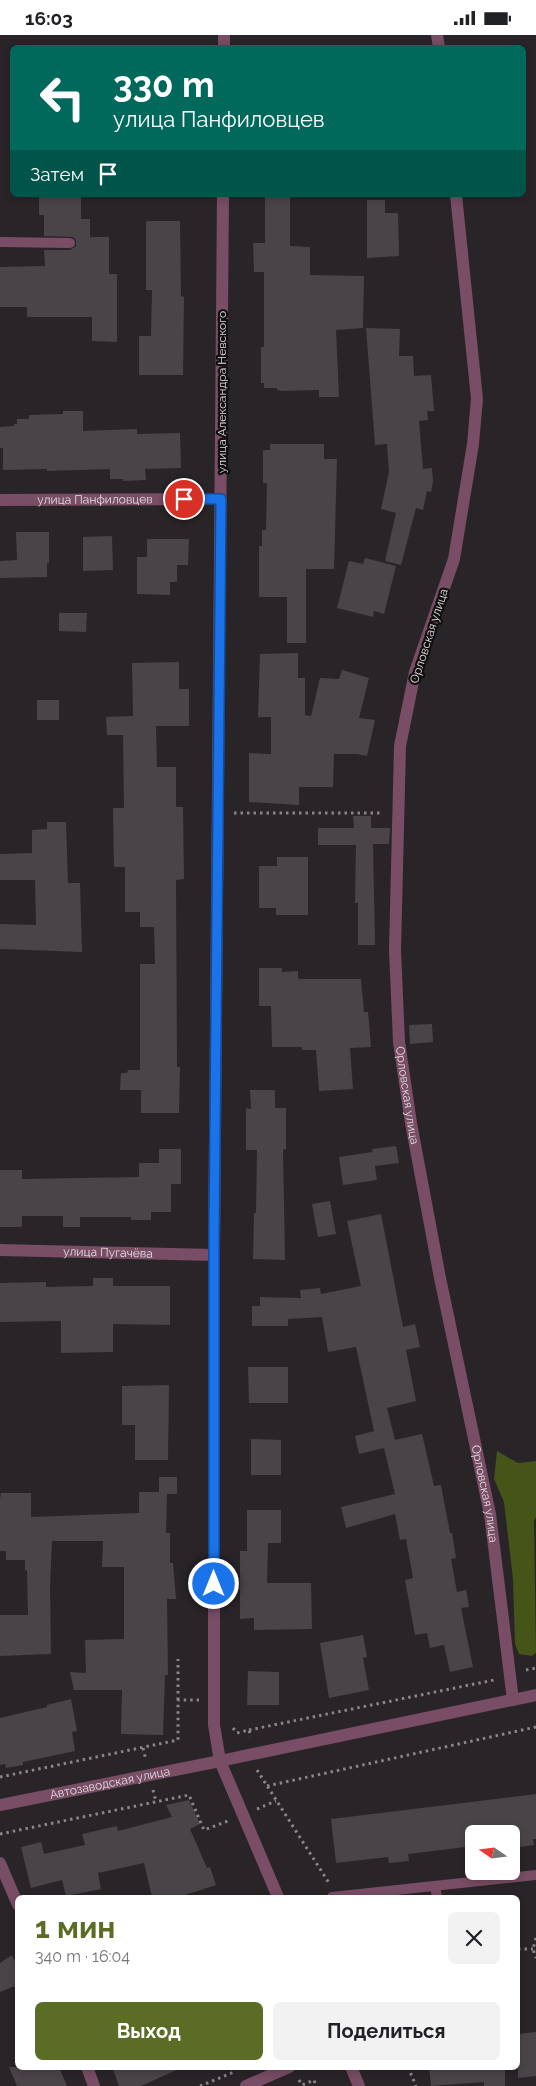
<!DOCTYPE html>
<html lang="ru">
<head>
<meta charset="utf-8">
<style>
	:root { --surface:#fff; --page:#f2f2f2; --text:#202124; --muted:#757577; --accent:#5b6c24 }
	body { margin:0; font-family:Raleway,sans-serif; background:var(--page); color:var(--text); height:100vh; display:flex; flex-direction:column; font-size:19px; white-space:nowrap }
	* { box-sizing:border-box; margin:0 }
	p { font-size:16px; color:var(--muted) }
	.icon { flex:none; width:28px; height:28px; fill:none; stroke:currentColor; stroke-width:2; stroke-linecap:round; stroke-linejoin:round }
	.map { position:relative; flex:1; overflow:hidden }
	.drawer { position:absolute; left:15px; top:1860px; width:505px; height:175px; display:flex; flex-direction:column; background:var(--surface); border-radius:8px; box-shadow:0 2px 8px #0003 }
	.drawer>* { flex:none }
	.guide { position:absolute; left:10px; top:10px; width:516px; height:152px; border-radius:8px; box-shadow:0 2px 8px #0003; background:#00695c; color:#fff; overflow:hidden }
	.needle { width:32px; rotate:284deg }
	.fabs { position:absolute; left:465px; top:1790px; display:grid; gap:10px }
	.fabs a { display:grid; place-items:center; width:55px; height:55px; border-radius:8px; background:var(--surface); box-shadow:0 2px 8px #0003; font-size:25px }
	.pin { position:absolute; display:grid; place-items:center; width:42px; height:42px; color:#fff; margin:-21px; border:2px solid #fff; border-radius:50%; box-shadow:0 1px 5px #0007 }
	.me { position:absolute; width:55px; margin:-28px; rotate:0deg; stroke-linejoin:round; filter:drop-shadow(0 0 4px #0008) }
	.turn { display:flex; align-items:center; gap:18px; height:105px; padding:0 20px; font-size:22px }
	.turn .icon { width:65px; height:65px; stroke-width:2.5 }
	.turn b { display:block; font-size:35px; line-height:42px }
	.then { display:flex; align-items:center; height:48px; padding:0 20px; background:#0003; gap:10px; font-size:19px }
	.round { display:grid; place-items:center; flex:none; width:52px; height:52px; border-radius:8px; background:var(--page) }
	.overview { display:flex; align-items:center; justify-content:space-between; height:85px; padding:0 20px }
	h1 { font-size:30px; font-weight:700; line-height:38px; color:var(--accent) }
	.button { display:flex; gap:10px; margin-top:auto; padding:10px 20px }
	.button a { flex:1; height:58px; border-radius:8px; background:var(--accent); color:#fff; font-size:20px; font-weight:700; line-height:58px; text-align:center }
	.button a+a { background:var(--page); color:var(--text) }
	.status { display:flex; justify-content:space-between; align-items:center; height:35px; padding:0 25px; background:var(--surface); direction:ltr }
	.status svg { height:14px; fill:currentColor }
	.map>svg:first-child { display:block }
	.forest { fill:#455417 }
	.building { fill:#494447 }
	.lines { fill:none; stroke-linecap:round; stroke-linejoin:round }
	.path { stroke:#8a8588; stroke-width:3; stroke-dasharray:2.5 4; stroke-linecap:butt }
	.service { stroke:#784d65; stroke-width:10 }
	.minor { stroke:#784d65; stroke-width:12 }
	.tertiary { stroke:#784d65; stroke-width:12 }
	.route-casing { stroke:#114b97; stroke-width:12 }
	.route { stroke:#1a73e8; stroke-width:9 }
	.labels { text-anchor:middle; dominant-baseline:central; stroke-width:4.5; stroke-linejoin:round; paint-order:stroke }
	.street-label { font-size:12px; fill:#e0dcde; stroke:#100e0f }
</style>
</head>
<body>
<div class="status"><b>16:03</b><svg viewBox="0 0 49 12"><path d="M0 12V9h3v3zM5 12V6h3v6zM10 12V3h3v9zM15 12V0h3v12zM26 1h20v11H26zM47 4h2v5h-2z"/></svg></div>
<div class="map">
<svg width="536" height="2051" viewBox="0 0 536 2051">
	<rect width="100%" height="100%" fill="#292427"/>
	<!-- forest -->
	<path class="forest" d="M497,1416L518,1428L536,1426V1482L534,1485L536,1618L532,1621L519,1619L515,1609L513,1544L504,1467L494,1444Z"/>
	<!-- building -->
	<path class="building" d="M39,160H81V184H90V202H109V239H117V307L92,306V282H27V272H0V232L45,231L44,215H70L76,211V205L73,202L44,201V180H39Z
		M265,160H290V211L310,212V240L364,241L363,293L336,295L339,362H319V355L282,356L277,355V353H264V348H261V312H264V237H254L253,208H265Z
		M367,165H385V178H398L399,221L367,223Z
		M146,186H180L181,261L184,262L183,340H139V301H151L152,255H146Z
		M366,293L400,294L399,321H413L414,341L431,340L434,376H427L428,385L419,386L423,434L432,433L433,446L431,457L427,456L423,475L416,473L401,530L385,526L396,478L381,474L389,437L387,409L375,410Z
		M63,376H83V396L137,394V399L180,398L181,433L145,434L146,445L123,446V444H110V434L47,436V434L3,435V413H0V392L14,391V389H17V384H29V380L63,379Z
		M270,409H324V424H337L334,534H306V608H287V562H259V511H262V495H266L267,448H263V415H270Z
		M16,497H49V528H47V542L0,543V526L17,525Z
		M112,501L113,535L83,536V502Z
		M147,504H189L188,530H177V547H170V560L137,559V522H147Z
		M365,523L396,531L384,579L374,576L373,582L337,573L349,526L363,529Z
		M59,578H87L86,597L59,596Z
		M298,618V643H305V680L311,681L320,643L339,644L342,635L369,643L359,683L375,685L367,721L357,719H334L333,752H299V770L249,767V718L271,719V682H258L260,619Z
		M179,627V654H189V691H156L157,732H176V772H183L184,844L176,845L177,1032H180L179,1078H141V1055H120L121,1038H127L128,1035H140V929H155L154,892H140V877H125V832H114L113,773H124L123,700H107L106,682L133,681L132,628Z
		M37,665H59V685H37Z
		M353,781H371V793H390L389,809H373L375,910H358V868H355L356,810H318V793H354Z
		M47,787H66L68,848H80L82,917L0,914V889L36,890L35,845H0V819L32,818V795L47,794Z
		M277,822H308V880H276V873H259V831H277Z
		M259,933H282V937L298,936V944H361L364,977H368L371,1012L350,1013L353,1054L319,1056L316,1015H302V1012H272L271,971H259Z
		M432,989L433,1007L410,1009L409,990Z
		M250,1055H275V1073H286V1114L283,1115L285,1225L253,1224L254,1178H256L257,1115H246V1073L251,1074Z
		M396,1111L399,1128L375,1131L377,1145L343,1150L339,1122L372,1117L373,1118L372,1114Z
		M159,1114H181V1149H171V1177H151V1185H131V1182H80V1192H63V1181H22V1192H0V1135H22V1144L139,1142V1128H159Z
		M330,1166L336,1199L318,1202L312,1169Z
		M381,1179L403,1292L415,1289L420,1312L406,1315L416,1366L387,1373L395,1405L422,1399L434,1451L441,1450L450,1498H452L456,1523L451,1524L457,1557L466,1555L469,1572L461,1573L473,1632L450,1637L444,1610L430,1613L427,1598L415,1600L405,1545L413,1543L406,1504L400,1505L395,1479L346,1493L341,1472L395,1459L384,1413L359,1419L355,1401L374,1396L356,1312L328,1317L322,1282L288,1284V1291H252V1271H260V1262L301,1263L300,1255L320,1253L321,1259L361,1251L347,1186Z
		M93,1243H113V1251H170V1290L113,1289V1317L61,1318V1286L0,1287V1248L46,1247V1252L93,1251Z
		M248,1332H288V1368H249Z
		M169,1350L168,1425H135V1390H122V1351Z
		M251,1404L281,1405V1440H251Z
		M159,1442H177V1459H167L166,1498H170V1528H173L176,1564H167L168,1640H165L163,1700L121,1699L122,1655H74L70,1637L86,1638L85,1605L124,1604V1532H102L103,1506H52L50,1551L51,1619L0,1621V1580H28L27,1535L25,1536V1525H6V1516H0V1464L1,1458H31V1482L139,1478V1457H159Z
		M247,1475H281V1508H268L267,1548H311L312,1594L254,1595V1583L240,1584V1516H247Z
		M363,1600L367,1622L363,1623L369,1655L329,1663L320,1608Z
		M248,1636L279,1637V1670H247Z
		M71,1664L77,1696L72,1697L75,1716L23,1727V1730L6,1733L5,1729L0,1730V1683L47,1672V1670Z
		M536,1759V1804H533L534,1810L514,1813L511,1799H474V1811L408,1819L409,1826L389,1828L388,1822L336,1828L331,1784Z
		M189,1765L200,1789L190,1794L207,1833L210,1832L216,1850L179,1862H152L144,1828L98,1838L101,1854L66,1861L62,1845L31,1853L21,1812L41,1807L44,1819L85,1810L82,1799L117,1791L118,1796L172,1782L166,1770Z
		M12,1920L18,1933V1950L0,1957V1928Z
		M536,1997V2041L518,2043V1999Z
		M9,2032H59L67,2051H17Z
		M112,2032H183L141,2051H119Z
		M429,2032H505V2051H484V2047L431,2051Z"/>
	<g class="lines">
		<!-- path -->
		<path class="path" d="M234,778H383
			M526,1635L536,1633
			M178,1665V1624
			M233,1693L237,1698L249,1695L251,1702
			M249,1695L494,1645
			M143,1713L146,1725
			M257,1735L329,1848
			M0,1742L178,1705V1665H199
			M267,1751L536,1692
			M153,1755L156,1767
			M257,1774L276,1766
			M0,1799L189,1760L204,1795L228,1786
			M536,1903L533,1914L536,1923
			M518,1914H533
			M408,2032L416,2051
			M299,2045L302,2050L314,2045L316,2051
			M200,2051L234,2037"/>
		<!-- service -->
		<path class="service" d="M0,207L70,208
			M435,1851L437,1862
			M332,1862L536,1840"/>
		<!-- minor -->
		<g class="minor">
			<path d="M437,0L439,12"/>
			<path d="M224,12V0"/>
			<path d="M223,160L214,1220V1690L220,1726L536,1660"/>
			<path id="s1" d="M456,160L477,364L473,409L454,524L415,637L400,711L395,915L399,1007L411,1088L440,1243L490,1479L513,1665"/>
			<path id="s2" d="M0,465L221,464"/>
			<path id="s3" d="M0,1215L214,1220"/>
			<path d="M0,1828L18,1870"/>
			<path d="M87,2032L94,2051"/>
			<path d="M246,2051L289,2032"/>
		</g>
		<!-- tertiary -->
		<g class="tertiary">
			<path id="s4" d="M0,1770L220,1726L278,1862"/>
			<path d="M351,2032L359,2051"/>
		</g>
	</g>
	<g class="lines">
		<defs>
			<path id="route" d="M184,464H221L214,1201V1549"/>
		</defs>
		<!-- route casing -->
		<use href="#route" class="route-casing"/>
		<!-- route -->
		<use href="#route" class="route"/>
	</g>
	<g class="labels">
		<!-- street labels -->
		<g class="street-label">
			<text transform="translate(222 357) rotate(-90)">улица Александра Невского</text>
			<text stroke="none"><textPath href="#s2" startOffset="95">улица Панфиловцев</textPath></text>
			<text transform="translate(429 601) rotate(-72)">Орловская улица</text>
			<text stroke="none"><textPath href="#s1" startOffset="912">Орловская улица</textPath></text>
			<text stroke="none"><textPath href="#s3" startOffset="108">улица Пугачёва</textPath></text>
			<text stroke="none"><textPath href="#s1" startOffset="1318">Орловская улица</textPath></text>
			<text stroke="none"><textPath href="#s4" startOffset="112">Автозаводская улица</textPath></text>
		</g>
	</g>
</svg>
<div class="fabs">
<a><svg class="needle" viewBox="-14 -14 28 28"><path d="M0-13l5 13h-10z" fill="#e53935"/><path d="M0 13l5-13h-10z" fill="#757577"/></svg></a>
</div>
<div class="pin" style="left:184px;top:464px;background:#d93025"><svg class="icon" aria-label="arrive" viewBox="0 0 24 24"><path d="M6 21V4h12l-3 4 3 4H6"/></svg></div>
<svg class="me" style="left:214px;top:1549px" viewBox="-20 -20 40 40"><circle r="17" fill="#1a73e8" stroke="#fff" stroke-width="3"/><path d="M0-11L8 9 0 5-8 9z" fill="#fff"/></svg>
<div class="guide">
<div class="turn"><svg class="icon" aria-label="left" viewBox="0 0 24 24"><path d="M17 20v-9H6M10 6l-5 5 5 5"/></svg><div><b>330 m</b>улица Панфиловцев</div></div>
<div class="then">Затем<svg class="icon" aria-label="arrive" viewBox="0 0 24 24"><path d="M6 21V4h12l-3 4 3 4H6"/></svg></div>
</div>
<section class="drawer">
<div class="overview"><div><h1>1 мин</h1><p>340 m · 16:04</p></div><a class="round"><svg class="icon" aria-label="close" viewBox="0 0 24 24"><path d="M6 6l12 12M18 6L6 18"/></svg></a></div>
<div class="button"><a>Выход</a><a>Поделиться</a></div>
</section>
</div>
</body>
</html>
